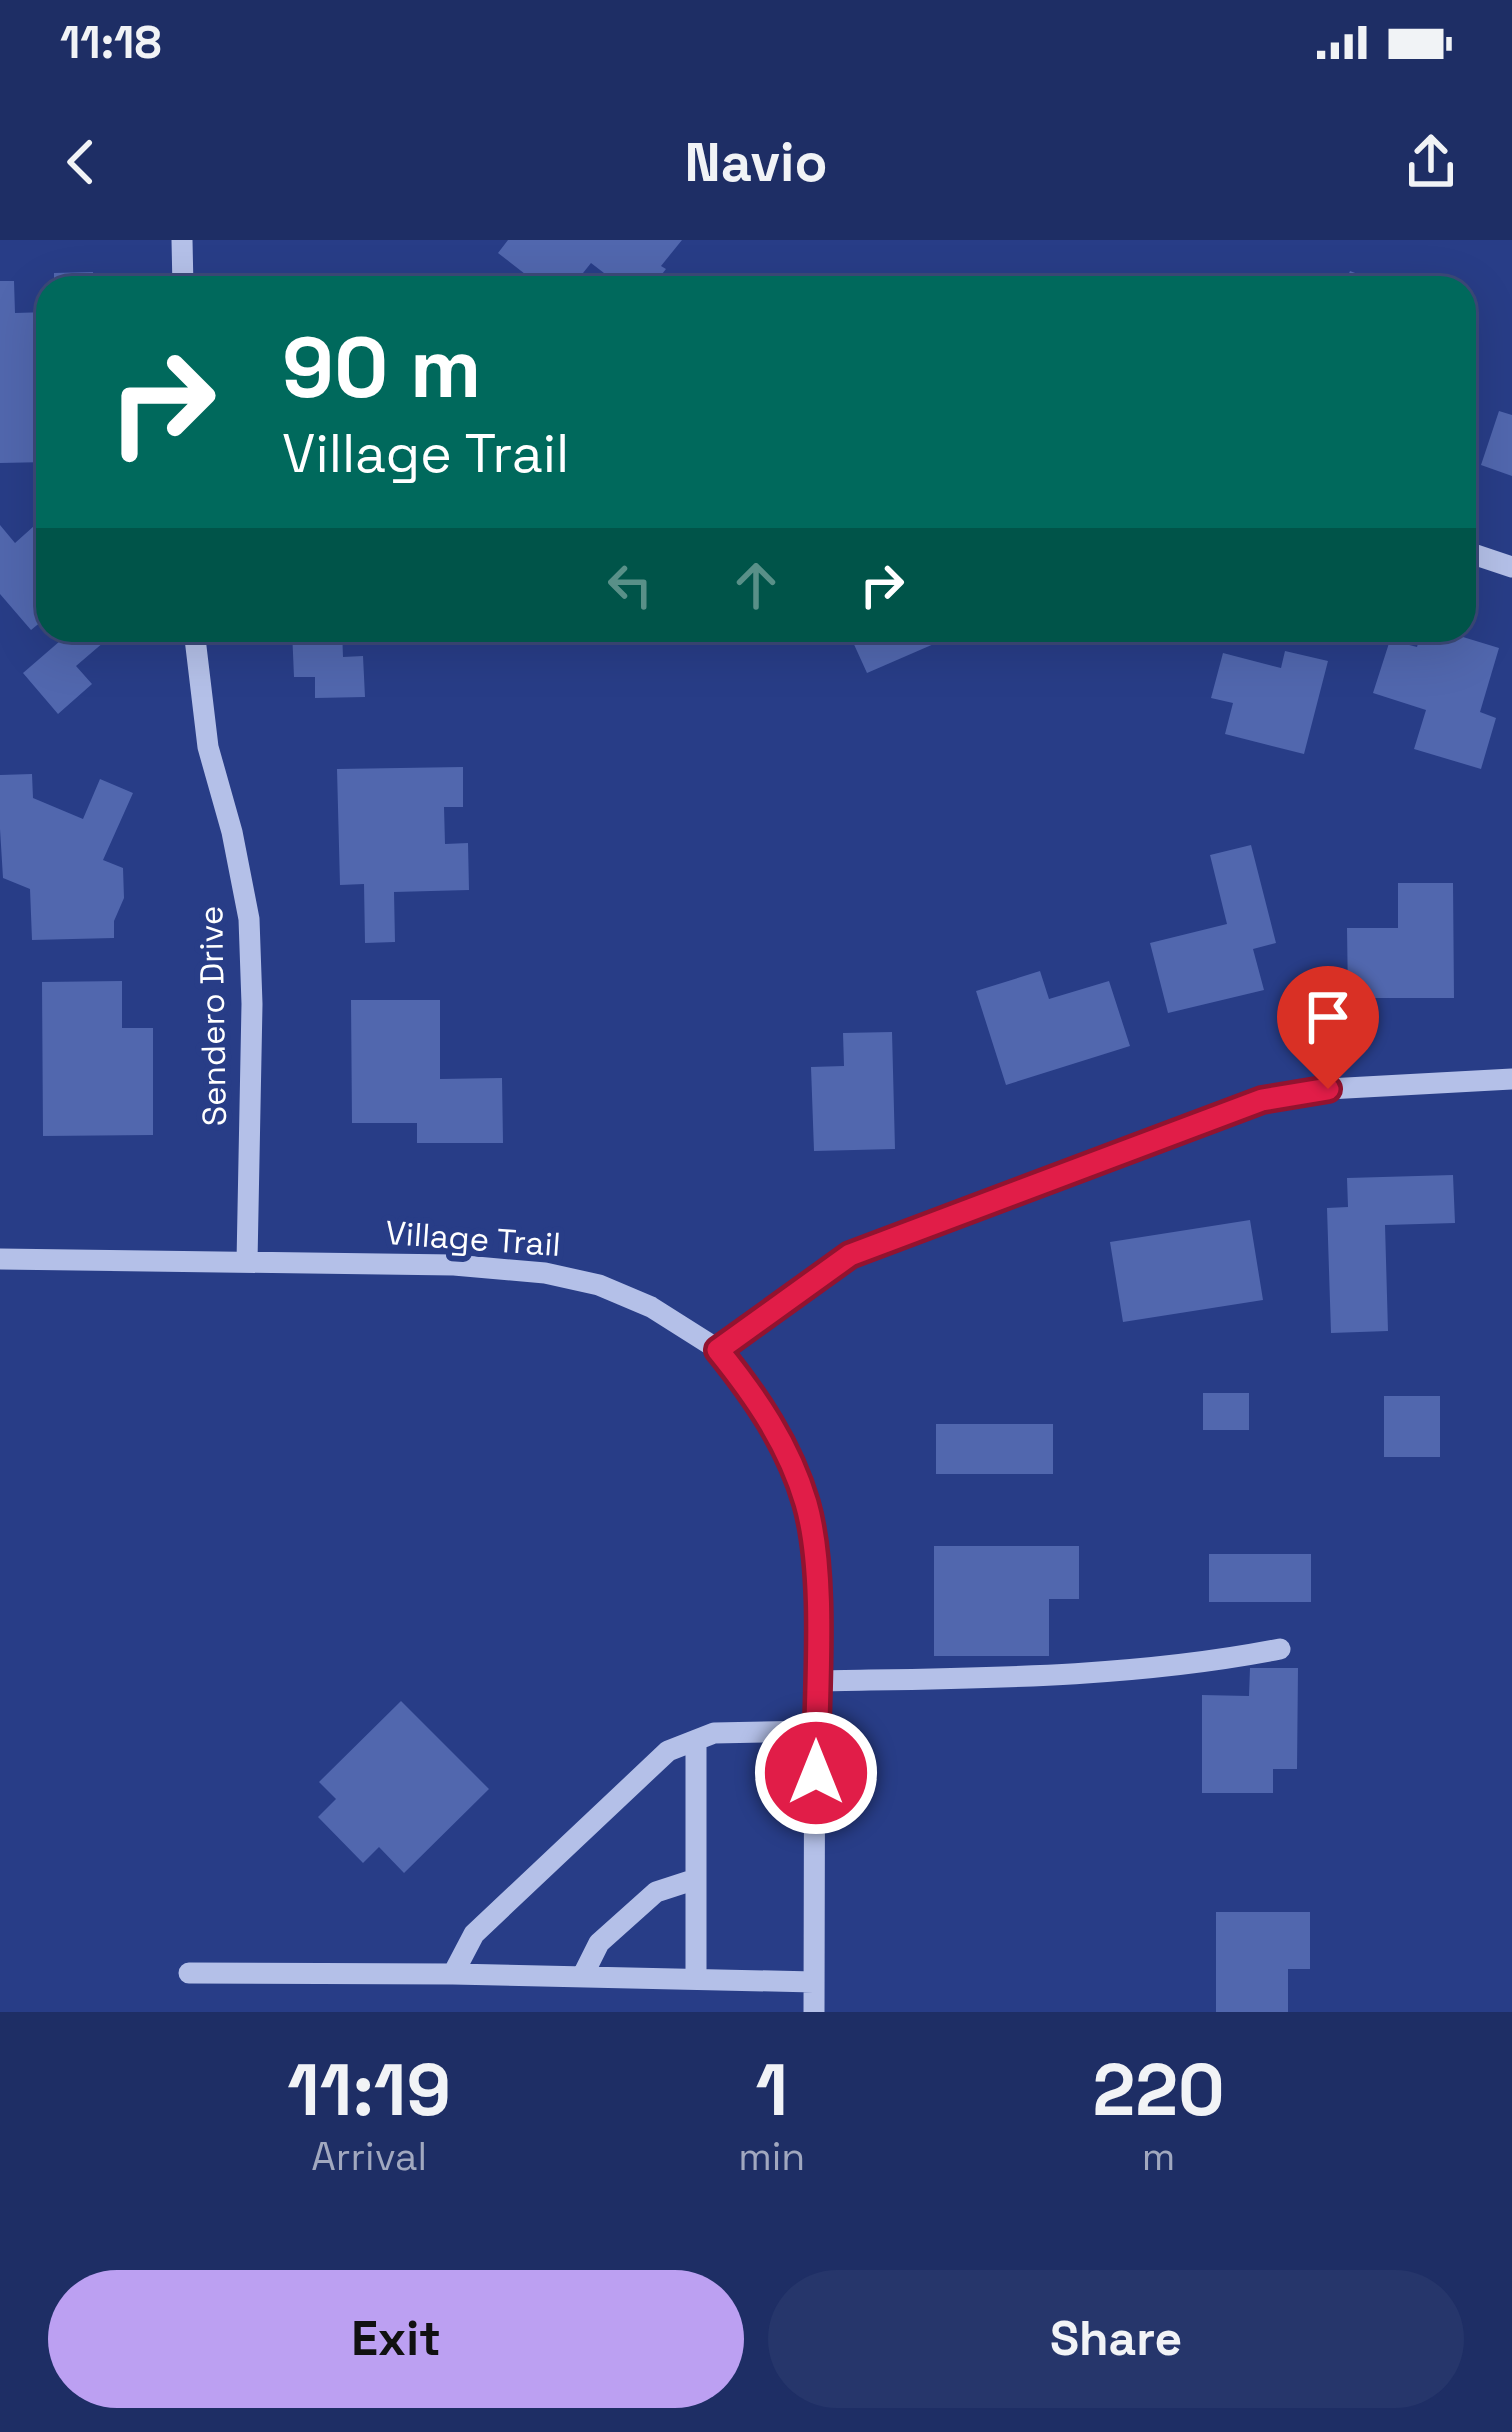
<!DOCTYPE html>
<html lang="en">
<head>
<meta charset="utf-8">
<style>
	:root { --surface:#1e2e65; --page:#26366b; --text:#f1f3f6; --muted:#a1a8bf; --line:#3c4a79; --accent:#bca0f2 }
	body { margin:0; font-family:"Space Grotesk",sans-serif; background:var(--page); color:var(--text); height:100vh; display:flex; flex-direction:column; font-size:45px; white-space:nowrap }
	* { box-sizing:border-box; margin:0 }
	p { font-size:39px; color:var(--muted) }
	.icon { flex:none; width:66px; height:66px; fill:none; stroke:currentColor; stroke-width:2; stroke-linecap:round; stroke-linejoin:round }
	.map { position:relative; height:1772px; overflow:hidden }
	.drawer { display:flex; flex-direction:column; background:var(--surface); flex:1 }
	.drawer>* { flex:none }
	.hud { position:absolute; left:36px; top:36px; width:1440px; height:366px; border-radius:36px; box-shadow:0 12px 48px #0002,0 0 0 3px var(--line); background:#00695c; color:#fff; overflow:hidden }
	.pin { position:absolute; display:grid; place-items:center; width:102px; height:102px; color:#fff; margin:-123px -51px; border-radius:50% 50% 50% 0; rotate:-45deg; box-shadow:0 0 12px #0007 }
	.pin .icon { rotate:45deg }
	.me { position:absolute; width:132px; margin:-66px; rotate:0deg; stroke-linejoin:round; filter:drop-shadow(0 0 9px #0008) }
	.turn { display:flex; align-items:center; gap:42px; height:252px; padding:0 48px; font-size:54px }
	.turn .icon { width:156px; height:156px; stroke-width:2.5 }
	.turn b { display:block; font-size:84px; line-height:102px }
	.lanes { display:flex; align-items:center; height:114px; padding:0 48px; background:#0003; justify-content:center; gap:60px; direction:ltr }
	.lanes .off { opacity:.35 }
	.eta { display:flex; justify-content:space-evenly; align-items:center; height:204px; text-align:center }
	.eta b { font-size:72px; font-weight:800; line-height:84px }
	.action { display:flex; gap:24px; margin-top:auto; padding:24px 48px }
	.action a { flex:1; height:138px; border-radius:72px; background:var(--accent); color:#111; font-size:48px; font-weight:800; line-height:138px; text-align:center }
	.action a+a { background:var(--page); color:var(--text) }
	.status { display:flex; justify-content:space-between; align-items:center; height:84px; padding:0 60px; background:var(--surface); direction:ltr }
	.status svg { height:33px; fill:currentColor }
	header { display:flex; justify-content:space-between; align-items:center; height:156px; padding:0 48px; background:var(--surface); font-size:54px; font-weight:800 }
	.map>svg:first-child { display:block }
	.building { fill:#5167ae }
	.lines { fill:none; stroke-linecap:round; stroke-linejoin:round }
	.minor { stroke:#b4c0e8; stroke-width:21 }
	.route-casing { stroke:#92132f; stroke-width:30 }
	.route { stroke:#e11d48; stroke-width:21 }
	.labels { text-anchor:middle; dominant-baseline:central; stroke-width:12; stroke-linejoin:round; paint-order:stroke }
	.street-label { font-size:33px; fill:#fff; stroke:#283d87 }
</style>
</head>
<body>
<div class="status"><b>11:18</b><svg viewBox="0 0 49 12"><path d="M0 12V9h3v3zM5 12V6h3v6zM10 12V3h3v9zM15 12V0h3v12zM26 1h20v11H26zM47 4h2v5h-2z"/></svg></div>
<header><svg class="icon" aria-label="back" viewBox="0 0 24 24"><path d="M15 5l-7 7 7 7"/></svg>Navio<svg class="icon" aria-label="share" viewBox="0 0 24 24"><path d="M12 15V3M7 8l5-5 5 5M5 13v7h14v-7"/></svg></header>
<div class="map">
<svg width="1512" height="1772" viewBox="0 0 1512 1772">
	<rect width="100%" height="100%" fill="#283d87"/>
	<!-- building -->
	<path class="building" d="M508,0H682L661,26L666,29L651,48H641L624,34L617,43L591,23L571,48H543L498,13Z
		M1350,31L1381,43L1380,48H1343Z
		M93,32L94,48H54V33Z
		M0,41H14L15,73L48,72V222L0,223Z
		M1499,171L1512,175V236L1481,225Z
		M0,285L15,303L34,286L45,299L48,297V387L42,381L31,390L0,354Z
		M50,390H93L104,402L76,426L92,444L58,474L23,433L60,401Z
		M292,390H342L343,417L363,416L365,457L315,458V437H294Z
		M868,390H939L943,400L867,433L852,400Z
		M1422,390H1440L1499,408L1480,472L1496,478L1481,529L1414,509L1426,470L1373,453L1390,400L1417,407Z
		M1285,411L1328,421L1304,514L1225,494L1233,463L1211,458L1223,413L1281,428Z
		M463,527V567H444L445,604L468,603L469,650L394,652L395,702L365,703L364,644L340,645L337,529Z
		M32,534L33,558L83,579L100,539L133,553L103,620L123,628L124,658L114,681V698L32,700L30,649L3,638L0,589V535Z
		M1251,605L1276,703L1253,709L1264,750L1168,773L1150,703L1227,684L1210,615Z
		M1398,643H1453L1454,758H1348L1347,688H1398Z
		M1040,731L1049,759L1109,741L1130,806L1006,845L976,751Z
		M122,741V788H153V895L43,896L42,742Z
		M351,760H440V839L502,838L503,903H417V883H352Z
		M892,792L895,909L814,911L811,827L844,826L843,793Z
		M1453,935L1455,983L1385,985L1388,1091L1331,1093L1327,968L1348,967L1347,938Z
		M1250,980L1263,1060L1123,1082L1110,1002Z
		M1203,1153H1249V1190H1203Z
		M1384,1156H1440V1217H1384Z
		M936,1184H1053V1234H936Z
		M934,1306H1079V1359H1049V1416H934Z
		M1209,1314H1311V1362H1209Z
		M1250,1428H1298L1297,1529H1273V1553H1202V1455L1249,1456Z
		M401,1461L489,1549L404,1633L379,1607L363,1623L318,1577L336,1559L319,1542Z
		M1216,1672H1310V1729H1288V1772H1216Z"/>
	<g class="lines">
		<!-- minor -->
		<path class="minor" d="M182,0L183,48
			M1464,311L1512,327
			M194,390L208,507L232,592L249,679L252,764L247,1022
			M0,1019L454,1025L545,1033L599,1045L651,1067L719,1110L746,1145L789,1216L807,1267L815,1332L814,1772
			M719,1110L850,1015L1262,861L1328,849L1512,839
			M816,1441C972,1438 1127,1439 1280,1409
			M696,1500V1739
			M189,1733L453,1734
			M582,1737L599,1703L656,1652L696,1639
			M814,1742L453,1734L474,1694L668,1511L714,1493L816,1491"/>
	</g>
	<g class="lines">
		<defs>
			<path id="route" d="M816,1533C816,1456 827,1335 806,1263C789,1205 756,1157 718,1110L850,1015L1262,860L1328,849"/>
		</defs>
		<!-- route casing -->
		<use href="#route" class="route-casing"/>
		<!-- route -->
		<use href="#route" class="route"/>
	</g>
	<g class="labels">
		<!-- street labels -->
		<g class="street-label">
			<text transform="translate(213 776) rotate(-91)">Sendero Drive</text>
			<text transform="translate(473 999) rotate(4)">Village Trail</text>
		</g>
	</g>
</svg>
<div class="pin" style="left:1328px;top:849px;background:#d93025"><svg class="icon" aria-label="arrive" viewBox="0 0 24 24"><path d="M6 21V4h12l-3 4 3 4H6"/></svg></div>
<svg class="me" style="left:816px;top:1533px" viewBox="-20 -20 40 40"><circle r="17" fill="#e11d48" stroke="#fff" stroke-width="3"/><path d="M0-11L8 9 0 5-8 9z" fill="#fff"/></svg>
<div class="hud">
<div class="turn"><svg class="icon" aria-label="right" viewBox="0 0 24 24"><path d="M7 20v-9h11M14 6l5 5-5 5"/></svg><div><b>90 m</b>Village Trail</div></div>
<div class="lanes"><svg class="icon off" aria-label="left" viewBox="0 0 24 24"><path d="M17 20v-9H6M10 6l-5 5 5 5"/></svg><svg class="icon off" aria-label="ahead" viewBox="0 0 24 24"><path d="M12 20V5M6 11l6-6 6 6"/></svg><svg class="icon" aria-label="right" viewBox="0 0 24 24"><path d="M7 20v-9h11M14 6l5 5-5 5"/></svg></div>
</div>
</div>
<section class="drawer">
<div class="eta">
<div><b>11:19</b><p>Arrival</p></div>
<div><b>1</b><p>min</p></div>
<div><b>220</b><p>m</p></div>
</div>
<div class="action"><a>Exit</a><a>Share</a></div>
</section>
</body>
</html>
